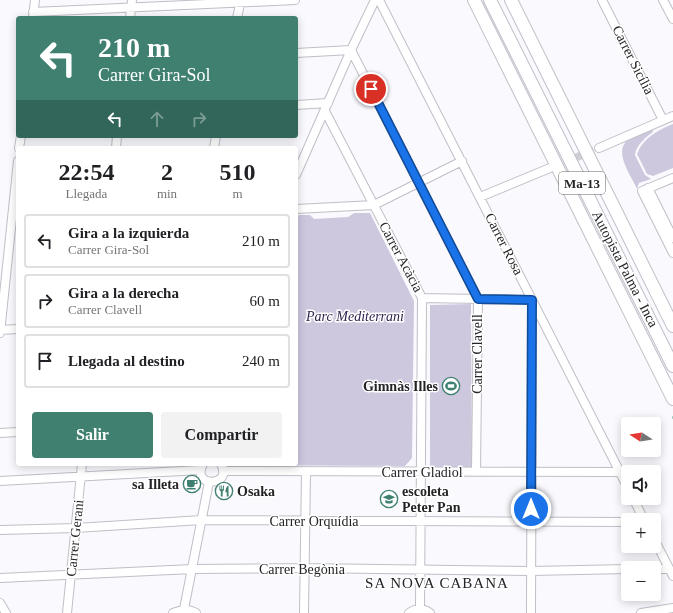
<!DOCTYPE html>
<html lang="es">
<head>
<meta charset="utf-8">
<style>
	:root { --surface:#fff; --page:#f2f2f2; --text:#202124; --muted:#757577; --line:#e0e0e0; --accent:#3f8071 }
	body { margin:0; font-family:Georgia,serif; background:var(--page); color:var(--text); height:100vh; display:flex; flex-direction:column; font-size:15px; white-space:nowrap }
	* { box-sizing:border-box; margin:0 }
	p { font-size:13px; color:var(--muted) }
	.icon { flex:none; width:22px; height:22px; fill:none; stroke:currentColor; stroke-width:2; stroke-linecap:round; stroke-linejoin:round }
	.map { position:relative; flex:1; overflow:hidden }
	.sheet { position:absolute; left:16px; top:146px; width:282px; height:320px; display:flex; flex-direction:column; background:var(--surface); border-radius:4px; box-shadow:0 2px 10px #0003 }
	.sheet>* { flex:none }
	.guide { position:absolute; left:16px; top:16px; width:282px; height:122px; border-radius:4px; box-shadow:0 2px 10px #0003; background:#3f8071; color:#fff; overflow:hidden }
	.needle { width:26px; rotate:282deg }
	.controls { position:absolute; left:621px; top:417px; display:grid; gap:8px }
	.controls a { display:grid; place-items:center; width:40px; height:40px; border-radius:4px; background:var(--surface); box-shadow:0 2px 10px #0003; font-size:20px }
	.pin { position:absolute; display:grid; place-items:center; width:34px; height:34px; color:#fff; margin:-17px; border:2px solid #fff; border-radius:50%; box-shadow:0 1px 4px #0007 }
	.me { position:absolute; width:44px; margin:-22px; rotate:0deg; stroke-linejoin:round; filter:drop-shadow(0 0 3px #0008) }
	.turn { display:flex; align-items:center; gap:14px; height:84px; padding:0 16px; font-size:18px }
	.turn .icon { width:52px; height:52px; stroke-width:2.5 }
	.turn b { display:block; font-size:28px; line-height:34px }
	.lanes { display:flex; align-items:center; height:38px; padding:0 16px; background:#0003; justify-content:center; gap:20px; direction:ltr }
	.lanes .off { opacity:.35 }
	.eta { display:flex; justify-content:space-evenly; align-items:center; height:68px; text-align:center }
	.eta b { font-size:24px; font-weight:800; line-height:28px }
	.cta { display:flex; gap:8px; margin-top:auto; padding:8px 16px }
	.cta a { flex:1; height:46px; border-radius:4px; background:var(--accent); color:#fff; font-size:16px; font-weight:800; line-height:46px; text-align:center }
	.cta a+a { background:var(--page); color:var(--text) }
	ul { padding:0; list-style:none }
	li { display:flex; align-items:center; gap:12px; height:54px; margin:0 8px 6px; padding:0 8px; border:2px solid var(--line); border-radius:4px }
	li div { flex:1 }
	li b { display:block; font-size:15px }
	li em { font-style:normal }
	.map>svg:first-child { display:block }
	.green { fill:#cec8df }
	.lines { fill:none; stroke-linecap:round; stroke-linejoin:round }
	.stream { stroke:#9cc7bb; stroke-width:2 }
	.minor-tunnel { stroke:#cfced3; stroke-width:8; stroke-dasharray:8 4; stroke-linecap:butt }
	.minor-casing { stroke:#c0bec7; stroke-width:10 }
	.highway-casing { stroke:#c0bec7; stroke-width:14 }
	.minor { stroke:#fff; stroke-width:8 }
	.highway { stroke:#fff; stroke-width:12 }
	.route-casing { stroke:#114b97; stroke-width:10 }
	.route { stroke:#1a73e8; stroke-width:7 }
	.labels { text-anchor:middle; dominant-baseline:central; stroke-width:3; stroke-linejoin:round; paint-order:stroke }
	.shield { fill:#fff; stroke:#666567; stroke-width:1 }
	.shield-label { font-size:13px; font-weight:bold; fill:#242326 }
	.street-label { font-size:14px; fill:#242326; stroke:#fff }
	.park-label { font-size:14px; font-style:italic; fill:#322350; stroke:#fff }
	.poi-label { font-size:14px; font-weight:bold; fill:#242326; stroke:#fff; text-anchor:end }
	.neighbourhood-label { font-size:15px; letter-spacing:1px; fill:#242326; stroke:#fff }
</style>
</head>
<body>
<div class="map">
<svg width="673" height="613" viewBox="0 0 673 613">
	<rect width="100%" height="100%" fill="#faf9fe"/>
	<!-- green -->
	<path class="green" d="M673,124V168L653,176L647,174L637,154C643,138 658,130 673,124Z
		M652,129L653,132C646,137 636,145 635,155L645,175L651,179L639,183L637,189C631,175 612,151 629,139C635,135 645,132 652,129Z
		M354,213H370L414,301L412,458L405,466L232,465L230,464H296V219L299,215H310L314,219L348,217Z
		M471,304L472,467H430V305Z"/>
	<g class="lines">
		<!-- stream -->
		<path class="stream" d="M673,417V418"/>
		<!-- minor-tunnel -->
		<path class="minor-tunnel" d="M553,167L599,148"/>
		<defs>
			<path id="minor" d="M379,0L628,488
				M602,0L663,120
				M663,0L673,19
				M33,12L295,0
				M33,17L35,0
				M130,18L132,0
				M237,18L241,0
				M296,53L351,50L478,299L476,472
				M296,105L328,103
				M325,111L422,298L420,609
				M19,148L21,136
				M116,148L117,136
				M214,148L216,136
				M599,148L673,116
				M296,175L351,50L375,0
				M673,178L642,191L673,253
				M648,188L673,238
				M480,197L550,168
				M296,209L374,205L462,161
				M422,298L532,300
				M0,330L18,329
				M0,333L18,161
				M0,433L18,432
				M203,464C190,488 234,487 221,464
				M223,471L620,472
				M0,481L200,470
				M633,498L644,520
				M0,530L76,528L202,520L628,522
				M654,539L673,576
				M654,569H669
				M0,578L193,569L305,568L531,571L628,569
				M0,603L6,613
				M184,609L209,482
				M67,613L82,464
				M173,613C181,610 188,608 196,613
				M304,613L306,471
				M409,613C416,608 424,608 430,613
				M531,613L532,302
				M641,613L673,608"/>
			<path id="highway" d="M474,0L673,399
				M490,0L673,366
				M511,0L673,326"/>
		</defs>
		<!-- minor casing -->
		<use href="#minor" class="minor-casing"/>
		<!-- highway casing -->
		<use href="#highway" class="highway-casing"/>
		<!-- minor -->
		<use href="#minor" class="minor"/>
		<!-- highway -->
		<use href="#highway" class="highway"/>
	</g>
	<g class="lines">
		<defs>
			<path id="route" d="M371,89L478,299L532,300L531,509"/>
		</defs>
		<!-- route casing -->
		<use href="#route" class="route-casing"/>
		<!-- route -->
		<use href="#route" class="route"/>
	</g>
	<!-- icons -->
	<defs>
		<symbol id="stadium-ring" viewBox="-11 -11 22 22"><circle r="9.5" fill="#fff" stroke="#3f8071" stroke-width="1.5"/><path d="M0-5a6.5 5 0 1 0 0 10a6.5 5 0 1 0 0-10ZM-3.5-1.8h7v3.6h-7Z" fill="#3f8071"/></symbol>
		<symbol id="cafe-ring" viewBox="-11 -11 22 22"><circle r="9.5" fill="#fff" stroke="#3f8071" stroke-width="1.5"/><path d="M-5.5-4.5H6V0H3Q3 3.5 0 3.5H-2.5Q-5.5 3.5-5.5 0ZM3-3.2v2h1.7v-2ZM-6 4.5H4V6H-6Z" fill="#3f8071"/></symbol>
		<symbol id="restaurant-ring" viewBox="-11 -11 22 22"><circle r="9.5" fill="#fff" stroke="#3f8071" stroke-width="1.5"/><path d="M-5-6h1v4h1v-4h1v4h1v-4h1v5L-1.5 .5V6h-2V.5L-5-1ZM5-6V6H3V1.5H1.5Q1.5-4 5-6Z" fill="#3f8071"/></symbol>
		<symbol id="school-ring" viewBox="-11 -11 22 22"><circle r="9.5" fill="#fff" stroke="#3f8071" stroke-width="1.5"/><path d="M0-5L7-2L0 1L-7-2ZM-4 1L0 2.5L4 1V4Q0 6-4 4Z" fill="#3f8071"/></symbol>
	</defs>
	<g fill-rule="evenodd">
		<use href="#stadium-ring" x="441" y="376" width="20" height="20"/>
		<use href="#cafe-ring" x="182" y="474" width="20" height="20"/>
		<use href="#restaurant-ring" x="214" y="481" width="20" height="20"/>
		<use href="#school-ring" x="379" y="489" width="20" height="20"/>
	</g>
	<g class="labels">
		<!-- shield labels -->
		<rect class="shield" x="559" y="172" width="46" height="22" rx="3"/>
		<g class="shield-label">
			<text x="582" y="183">Ma-13</text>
		</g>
		<!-- street labels -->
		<g class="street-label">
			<text transform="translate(633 60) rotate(63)">Carrer Sicília</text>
			<text transform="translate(504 244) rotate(63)">Carrer Rosa</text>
			<text transform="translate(401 257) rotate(62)">Carrer Acàcia</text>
			<text transform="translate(625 269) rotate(63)">Autopista Palma - Inca</text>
			<text transform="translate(477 354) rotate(-90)">Carrer Clavell</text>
			<text x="422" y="472">Carrer Gladiol</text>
			<text x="314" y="521">Carrer Orquídia</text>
			<text transform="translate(75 538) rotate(-84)">Carrer Gerani</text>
			<text x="302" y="569">Carrer Begònia</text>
		</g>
		<!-- park labels -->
		<g class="park-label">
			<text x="355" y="316">Parc Mediterrani</text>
		</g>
		<!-- poi labels -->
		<g class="poi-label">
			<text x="438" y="386">Gimnàs Illes</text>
			<text x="179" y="484">sa Illeta</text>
			<text x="237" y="491" text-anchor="start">Osaka</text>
			<text x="402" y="491" text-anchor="start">escoleta<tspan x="402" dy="16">Peter Pan</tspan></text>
		</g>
		<!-- neighbourhood labels -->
		<g class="neighbourhood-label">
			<text x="437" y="583">SA NOVA CABANA</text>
		</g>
	</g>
</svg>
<div class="controls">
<a><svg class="needle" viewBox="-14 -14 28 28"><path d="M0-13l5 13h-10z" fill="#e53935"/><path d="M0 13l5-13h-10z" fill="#757577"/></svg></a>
<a><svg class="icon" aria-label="sound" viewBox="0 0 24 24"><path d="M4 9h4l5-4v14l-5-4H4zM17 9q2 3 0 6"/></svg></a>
<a>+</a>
<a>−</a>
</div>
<div class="pin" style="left:371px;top:89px;background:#d93025"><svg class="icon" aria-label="arrive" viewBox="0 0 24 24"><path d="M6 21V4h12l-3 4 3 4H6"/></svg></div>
<svg class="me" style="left:531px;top:509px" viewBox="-20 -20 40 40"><circle r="17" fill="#1a73e8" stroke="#fff" stroke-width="3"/><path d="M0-11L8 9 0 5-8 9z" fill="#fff"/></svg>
<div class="guide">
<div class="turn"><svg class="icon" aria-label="left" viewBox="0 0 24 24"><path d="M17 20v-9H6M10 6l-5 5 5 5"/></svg><div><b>210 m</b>Carrer Gira-Sol</div></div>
<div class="lanes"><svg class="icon" aria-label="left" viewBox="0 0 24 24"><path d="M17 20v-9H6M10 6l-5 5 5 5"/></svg><svg class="icon off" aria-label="ahead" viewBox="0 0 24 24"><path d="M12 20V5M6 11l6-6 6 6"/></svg><svg class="icon off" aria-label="right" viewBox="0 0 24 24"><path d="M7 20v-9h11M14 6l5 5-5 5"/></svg></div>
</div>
<section class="sheet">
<div class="eta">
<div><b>22:54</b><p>Llegada</p></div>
<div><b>2</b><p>min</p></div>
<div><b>510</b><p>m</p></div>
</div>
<ul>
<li><svg class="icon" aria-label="left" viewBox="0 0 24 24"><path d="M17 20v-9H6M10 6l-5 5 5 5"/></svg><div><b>Gira a la izquierda</b><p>Carrer Gira-Sol</p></div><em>210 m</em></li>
<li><svg class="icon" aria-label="right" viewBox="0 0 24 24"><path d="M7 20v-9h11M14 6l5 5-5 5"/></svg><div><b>Gira a la derecha</b><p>Carrer Clavell</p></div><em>60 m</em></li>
<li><svg class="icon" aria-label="arrive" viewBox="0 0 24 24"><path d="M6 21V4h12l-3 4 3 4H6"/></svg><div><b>Llegada al destino</b></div><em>240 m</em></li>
</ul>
<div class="cta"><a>Salir</a><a>Compartir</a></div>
</section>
</div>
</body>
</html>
